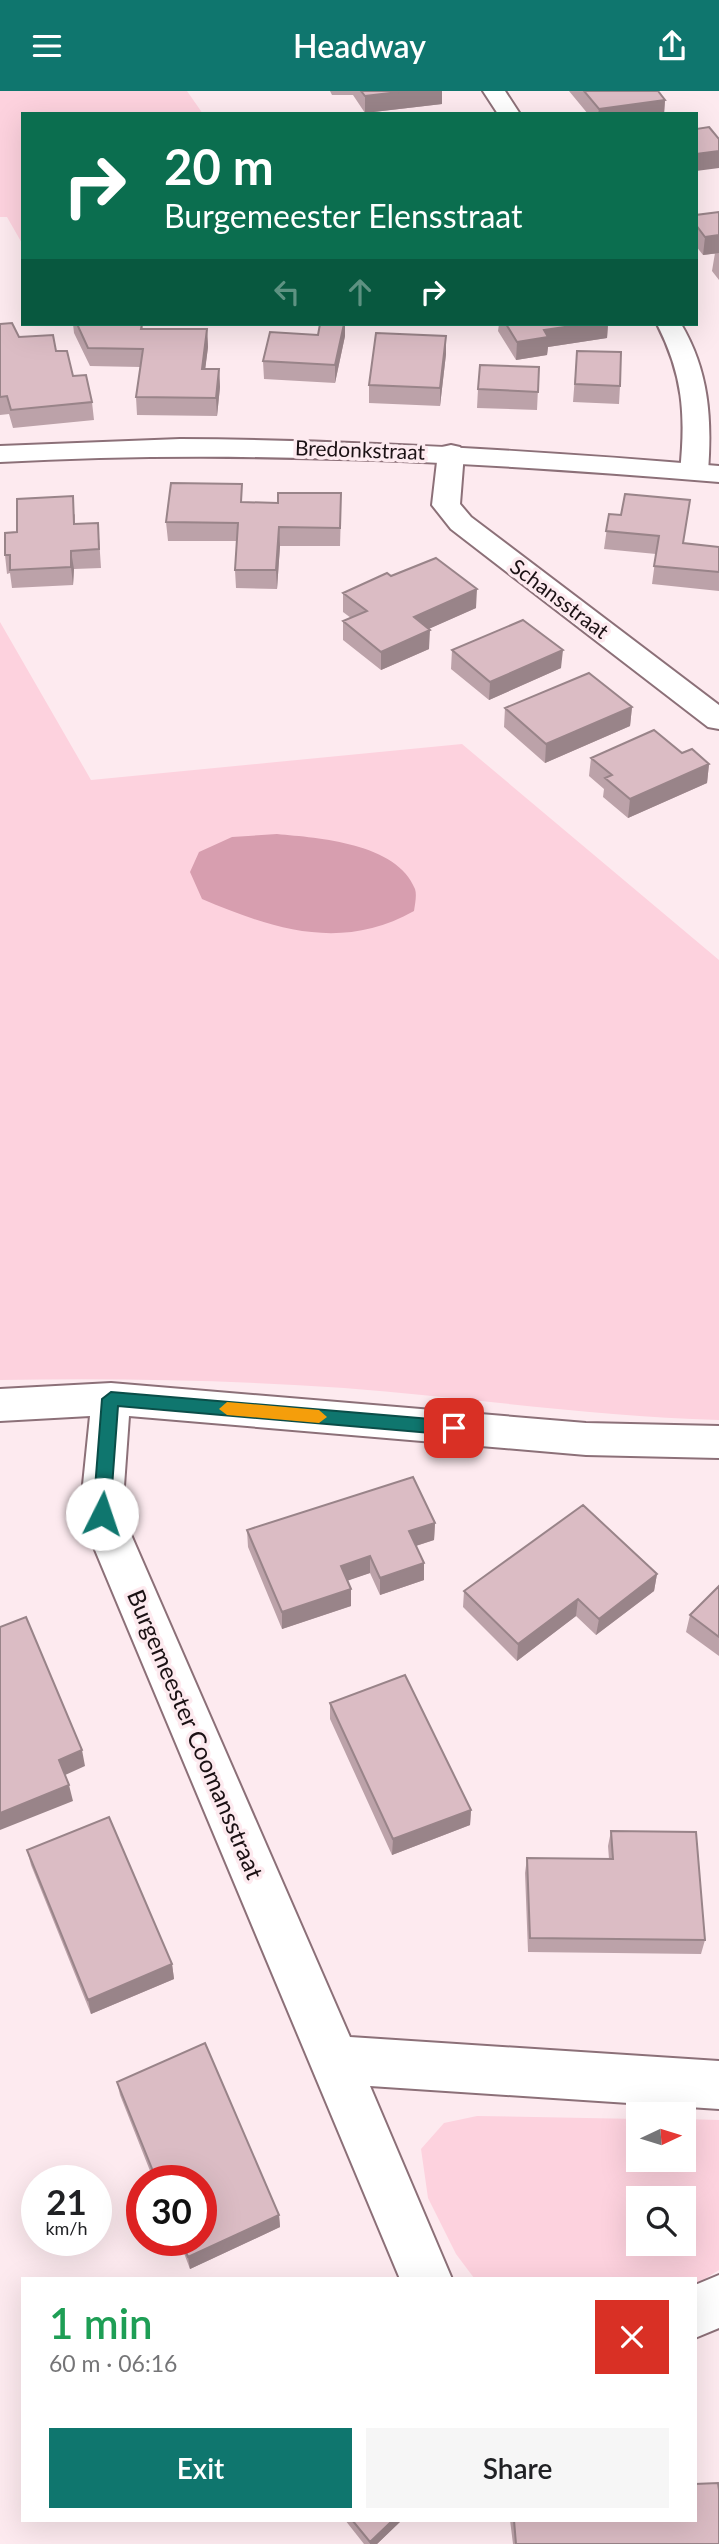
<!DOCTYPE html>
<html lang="en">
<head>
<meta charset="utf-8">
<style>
	:root { --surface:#fff; --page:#f6f6f6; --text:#202124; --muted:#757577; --accent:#0f766e }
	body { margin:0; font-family:Lato,sans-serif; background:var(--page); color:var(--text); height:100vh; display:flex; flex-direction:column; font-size:26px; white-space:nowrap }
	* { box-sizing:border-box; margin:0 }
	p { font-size:23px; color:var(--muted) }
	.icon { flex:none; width:38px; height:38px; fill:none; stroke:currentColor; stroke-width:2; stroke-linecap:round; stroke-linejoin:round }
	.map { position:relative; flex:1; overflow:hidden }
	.sheet { position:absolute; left:21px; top:2186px; width:676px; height:245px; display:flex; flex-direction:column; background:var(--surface); border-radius:0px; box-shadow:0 7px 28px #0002 }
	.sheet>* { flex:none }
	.hud { position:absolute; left:21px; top:21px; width:677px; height:214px; border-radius:0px; box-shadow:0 7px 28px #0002; background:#0b6e4f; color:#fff; overflow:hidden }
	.needle { width:46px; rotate:86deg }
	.buttons { position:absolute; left:626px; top:2011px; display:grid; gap:14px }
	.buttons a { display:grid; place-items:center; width:70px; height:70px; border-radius:0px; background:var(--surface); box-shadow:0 7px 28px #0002; font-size:35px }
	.speed { position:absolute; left:21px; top:2074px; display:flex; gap:14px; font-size:35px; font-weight:700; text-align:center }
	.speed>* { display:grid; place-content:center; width:91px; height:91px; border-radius:50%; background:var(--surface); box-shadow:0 7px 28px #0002; line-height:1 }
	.speed small { font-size:18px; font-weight:400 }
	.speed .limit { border:10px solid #d22; background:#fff; color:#111 }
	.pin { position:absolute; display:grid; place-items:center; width:60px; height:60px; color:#fff; margin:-30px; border-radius:14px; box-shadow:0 4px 10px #0006 }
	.me { position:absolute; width:77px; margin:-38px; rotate:4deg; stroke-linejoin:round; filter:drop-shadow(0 0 5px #0008) }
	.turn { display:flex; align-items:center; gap:24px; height:147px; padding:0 28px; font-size:32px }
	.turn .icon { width:91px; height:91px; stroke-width:2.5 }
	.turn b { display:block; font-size:49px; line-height:60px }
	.lanes { display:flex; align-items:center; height:66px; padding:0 28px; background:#0003; justify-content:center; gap:35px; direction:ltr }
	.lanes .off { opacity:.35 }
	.round { display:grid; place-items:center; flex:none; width:74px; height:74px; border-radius:0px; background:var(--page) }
	.overview { display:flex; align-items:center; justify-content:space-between; height:119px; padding:0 28px }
	h1 { font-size:42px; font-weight:600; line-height:52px; color:#1e9e55 }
	.primary-button { display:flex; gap:14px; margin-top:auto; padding:14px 28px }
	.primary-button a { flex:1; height:80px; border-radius:0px; background:var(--accent); color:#fff; font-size:28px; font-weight:600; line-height:80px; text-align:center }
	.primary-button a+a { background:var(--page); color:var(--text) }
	header { display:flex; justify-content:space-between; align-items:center; height:91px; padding:0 28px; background:var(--accent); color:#fff; font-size:32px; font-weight:600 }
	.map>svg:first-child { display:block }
	.green { fill:#fdd2de; fill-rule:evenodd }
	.water { fill:#d79eaf }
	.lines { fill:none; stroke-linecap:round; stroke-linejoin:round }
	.minor-casing { stroke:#8c7078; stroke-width:4 }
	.tertiary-casing { stroke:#8c7078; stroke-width:4 }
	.minor { fill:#fff; fill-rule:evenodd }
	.tertiary { fill:#fff; fill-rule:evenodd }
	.wall { fill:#bca2a9 }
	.shaded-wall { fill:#998489 }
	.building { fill:#dbbcc4; stroke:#998489; stroke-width:2 }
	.route { fill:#0f766e; stroke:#0a4d48; stroke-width:2 }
	.slow { fill:#f59e0b }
	.labels { text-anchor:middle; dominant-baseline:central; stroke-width:7; stroke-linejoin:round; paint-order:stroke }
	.far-street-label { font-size:21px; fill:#1b1114; stroke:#fdeaef }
	.street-label { font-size:24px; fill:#1b1114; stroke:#fdeaef }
</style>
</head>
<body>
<header><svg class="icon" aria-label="menu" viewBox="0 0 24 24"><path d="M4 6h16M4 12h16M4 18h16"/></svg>Headway<svg class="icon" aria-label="share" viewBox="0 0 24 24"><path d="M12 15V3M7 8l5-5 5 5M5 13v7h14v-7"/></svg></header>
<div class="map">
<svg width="719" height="2453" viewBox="0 0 719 2453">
	<rect width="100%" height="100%" fill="#fdeaef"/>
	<!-- green -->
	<path class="green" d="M0,0H187L203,23H23V154L7,126H0Z
		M0,531L91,689L462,653L719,869V1329C593,1325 469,1307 344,1297C230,1289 115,1287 0,1289Z
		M477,2025L639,2028V2068H684V2028L719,2029V2179L695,2194V2188L474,2187L456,2163L428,2107L421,2058L444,2032ZM639,2107H684V2152H639Z"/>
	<!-- water -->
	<path class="water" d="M277,743C319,747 397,752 415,798C417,804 415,813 414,820C341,861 273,838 202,808L190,781L199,761L232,746Z"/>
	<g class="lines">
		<defs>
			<path id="minor" d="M483,0H505L520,23H498Z
				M657,233H681C709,280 712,328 708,381L704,387H684L680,381C686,323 683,284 657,233Z
				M451,354L460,356L464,362L460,413L471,426L719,614V638L708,636L451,438L432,414L438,362L442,356Z
				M111,1292L586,1332L719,1335V1367L586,1364L129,1325L122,1423L350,1946L719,1970V2018L370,1995L452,2188H400L80,1423L90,1325L0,1330V1298Z
				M719,2184V2237L695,2247V2194Z"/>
			<path id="tertiary" d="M180,348C360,349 539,360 719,375V391C479,371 241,358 0,371V355Z"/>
		</defs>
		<!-- minor casing -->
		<use href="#minor" class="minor-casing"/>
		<!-- tertiary casing -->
		<use href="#tertiary" class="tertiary-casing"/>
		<!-- minor -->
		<use href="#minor" class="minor"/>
		<!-- tertiary -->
		<use href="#tertiary" class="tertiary"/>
	</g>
	<!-- wall -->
	<path class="wall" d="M330,0H442V13L365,22L353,4H332Z
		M569,0H658L665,9L664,23H588Z
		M696,124L719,162L703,164L696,155Z
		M715,162H719V189L712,180Z
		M0,233L19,246L56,260L92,311L94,329L13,337L9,323L0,324Z
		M73,233H142L143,238H207L208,256L205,278H219L220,296L217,325L137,324L136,306L140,276L90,275L74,242Z
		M320,233H345V245L335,292L264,288L263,270L318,244Z
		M499,233H608L607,247L548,256L547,264L516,269L498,240Z
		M446,245V263L440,315L369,312V294Z
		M577,260L620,295L619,313L573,311Z
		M539,276L537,319L477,317L478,298Z
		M243,411L341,421L340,455H280L277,498L236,497L235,479L237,450H168L166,431Z
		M75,423V433L98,432L101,477L74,478L73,494L12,497L10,482L7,483L5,464Z
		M609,423L684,453L719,456V500L652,493L656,463L604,458Z
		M391,485L476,517L428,538L429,558L381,579L343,549V530L351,527L343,521V502Z
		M452,559L561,577L489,609L451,578Z
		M632,616L630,635L545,672L504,636L505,617Z
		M682,662L709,673L707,692L628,727L603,706L604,698L589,685L591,667Z
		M435,1432L434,1449L416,1455L424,1472V1489L380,1504L370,1482L348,1489L351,1515L282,1538L248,1456L247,1439Z
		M657,1483L654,1500L596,1544L576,1525L517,1570L463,1516L464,1500Z
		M719,1495V1565L686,1541L690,1524Z
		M330,1612L471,1719L470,1734L392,1764L330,1628Z
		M611,1740L705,1849L701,1863L528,1861L525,1782L527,1767L609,1768L608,1755Z
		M27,1759L172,1873L174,1888L91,1923L31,1774Z
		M117,1991L279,2124L280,2136L190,2178L179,2149H201V2090H154L120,2004Z
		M345,2429H402L377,2453H364Z
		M510,2429H695L719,2453H513Z"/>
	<!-- shaded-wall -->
	<path class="shaded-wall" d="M407,0H442V13L365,22V5Z
		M665,9L664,23H598L599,18Z
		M719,60V77L696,80V63Z
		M719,144V162L703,164L705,146Z
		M344,233H345V245L335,292V274Z
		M585,233H608L607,247L548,256L547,264L516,269L517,251L544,239Z
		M207,238L208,256L203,296L202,278Z
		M446,245V263L440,315V297Z
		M219,278L220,296L217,325L216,307Z
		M279,436L280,455L277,498L276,479Z
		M71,460L74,478L73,494L71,476Z
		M477,498L476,517L413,545L414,526Z
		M430,539L429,558L381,579V561Z
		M563,559L561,577L489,609L490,591Z
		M632,616L630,635L545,672L546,653Z
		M709,673L707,692L628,727L630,708Z
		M435,1432L434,1449L409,1457V1440Z
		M370,1465V1482L341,1492V1475Z
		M424,1472V1489L380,1504V1487Z
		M657,1483L654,1500L596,1544L599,1528Z
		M351,1498V1515L282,1538V1521Z
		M578,1508L576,1525L517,1570L518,1553Z
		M82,1659L85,1675L63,1685L59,1669Z
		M69,1694L73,1710L0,1739V1722Z
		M471,1719L470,1734L392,1764L393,1748Z
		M172,1873L174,1888L91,1923L88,1909Z
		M279,2124L280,2136L190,2178L188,2166Z
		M393,2429H402L377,2453H370V2451Z"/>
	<!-- building -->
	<path class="building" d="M361,0H407L365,5Z
		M584,0H658L665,9L599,18Z
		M709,36L719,48V60L696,63V38Z
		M719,121V144L705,146L696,134V124Z
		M12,232L19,246L53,244L56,260H67L73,285L86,284L92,311L11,319L7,305L0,306V233Z
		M77,233H142L141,238H207L202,278H219L216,307L136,306L143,258L88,257Z
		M320,233H344L335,274L263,270L270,241L318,244Z
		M506,233H585L544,239L548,246L517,251Z
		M376,242L446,245L440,297L369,294Z
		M577,260L621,261L620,295L575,293Z
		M480,274L539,276L538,301L478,298Z
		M171,392L242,393L241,411L278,412V402H341L340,437L279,436L276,479H235L238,432L166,431Z
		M625,403L690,409L683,452L719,456V481L654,475L659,445L606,440L609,423L621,424Z
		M73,405L74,433L98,432L99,458L71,460V476L10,479V464H5V442L17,441V408Z
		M436,467L477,498L414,526L430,539L381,561L343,530L367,520L343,502L387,482L391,485Z
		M523,529L563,559L490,591L452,559Z
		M589,582L632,616L546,653L505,617Z
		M654,639L682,662L692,658L709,673L630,708L605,687L612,684L591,667Z
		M413,1386L435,1432L409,1440L424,1472L380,1487L370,1465L341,1475L351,1498L282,1521L247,1439Z
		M583,1414L657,1483L599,1528L578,1508L518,1553L464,1500Z
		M719,1495V1546L690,1524Z
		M26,1526L82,1659L59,1669L69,1694L0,1722V1536Z
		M405,1584L471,1719L393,1748L330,1612Z
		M109,1726L172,1873L88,1909L27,1759Z
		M611,1740L696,1741L705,1849L530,1847L527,1767L613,1768Z
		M205,1952L279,2124L188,2166L181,2149H201V2090H157L117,1991Z
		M718,2392L719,2399V2453H516L514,2429H695V2393Z
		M352,2429H393L370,2451Z"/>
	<!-- route -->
	<path class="route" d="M111,1301L454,1330L463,1337L454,1344L118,1315L110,1423L102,1430L93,1423L102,1308Z"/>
	<!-- slow -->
	<path class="slow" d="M227,1311L319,1319L327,1326L319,1332L227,1324L219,1318Z"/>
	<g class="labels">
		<!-- far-street labels -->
		<g class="far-street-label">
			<text transform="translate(360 358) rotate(2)">Bredonkstraat</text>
			<text transform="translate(560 507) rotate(37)">Schansstraat</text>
		</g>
		<!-- street labels -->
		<g class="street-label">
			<text transform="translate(196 1643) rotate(67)">Burgemeester Coomansstraat</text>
		</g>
	</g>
</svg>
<div class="buttons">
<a><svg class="needle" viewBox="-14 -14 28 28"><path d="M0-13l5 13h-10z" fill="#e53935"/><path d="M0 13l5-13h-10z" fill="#757577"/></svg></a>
<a><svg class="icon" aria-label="search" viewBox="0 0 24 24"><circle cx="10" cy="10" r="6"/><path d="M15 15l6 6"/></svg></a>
</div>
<div class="speed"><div>21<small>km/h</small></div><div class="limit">30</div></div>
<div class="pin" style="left:454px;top:1337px;background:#d93025"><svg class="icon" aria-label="arrive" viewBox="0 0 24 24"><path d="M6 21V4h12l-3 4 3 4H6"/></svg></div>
<svg class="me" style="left:102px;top:1423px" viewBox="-20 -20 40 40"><circle r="19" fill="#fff"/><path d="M0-13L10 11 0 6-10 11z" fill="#0f766e"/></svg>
<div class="hud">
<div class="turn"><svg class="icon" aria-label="right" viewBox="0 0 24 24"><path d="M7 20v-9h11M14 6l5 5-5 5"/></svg><div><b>20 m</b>Burgemeester Elensstraat</div></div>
<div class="lanes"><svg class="icon off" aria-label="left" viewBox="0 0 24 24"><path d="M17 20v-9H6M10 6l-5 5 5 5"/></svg><svg class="icon off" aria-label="ahead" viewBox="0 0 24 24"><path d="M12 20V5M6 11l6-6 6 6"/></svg><svg class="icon" aria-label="right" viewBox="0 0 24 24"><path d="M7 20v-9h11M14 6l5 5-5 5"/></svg></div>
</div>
<section class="sheet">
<div class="overview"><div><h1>1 min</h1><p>60 m · 06:16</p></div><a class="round" style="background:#d93025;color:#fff"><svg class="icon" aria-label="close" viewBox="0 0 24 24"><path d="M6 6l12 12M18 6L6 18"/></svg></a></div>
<div class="primary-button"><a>Exit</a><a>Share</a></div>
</section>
</div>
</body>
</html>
